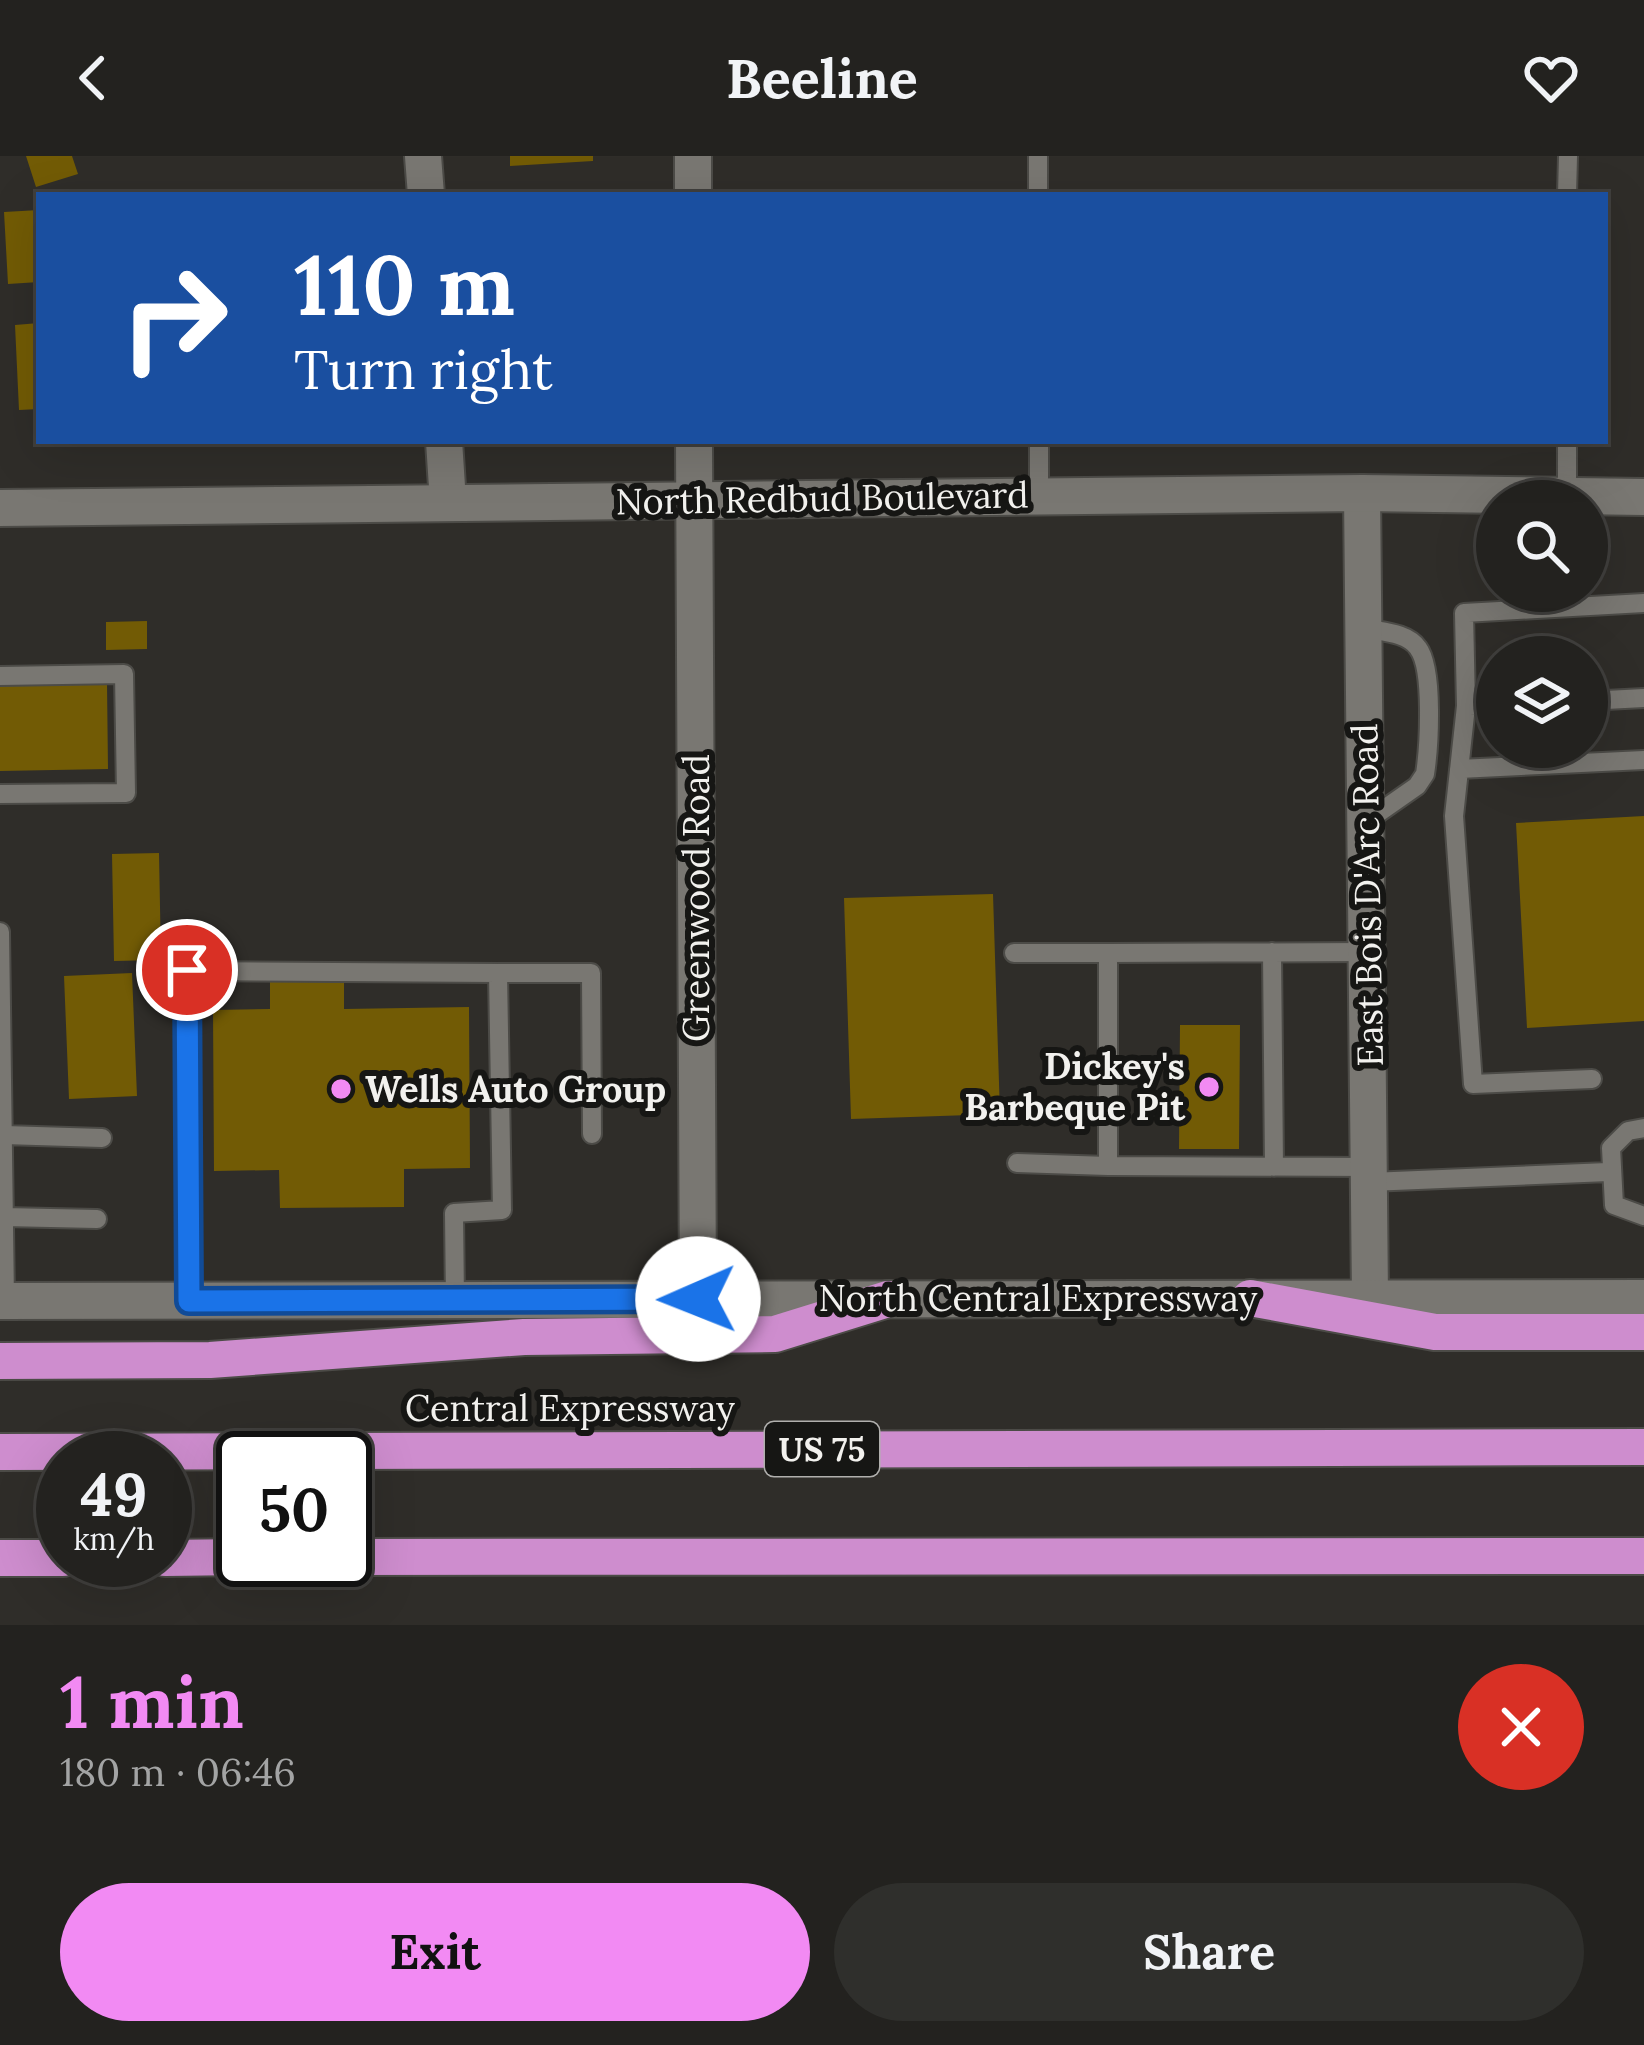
<!DOCTYPE html>
<html lang="en">
<head>
<meta charset="utf-8">
<style>
	:root { --surface:#23221f; --page:#2f2f2c; --text:#f1f3f6; --muted:#a3a4a4; --line:#403f3d; --accent:#f28af3 }
	body { margin:0; font-family:Lora,serif; background:var(--page); color:var(--text); height:100vh; display:flex; flex-direction:column; font-size:45px; white-space:nowrap }
	* { box-sizing:border-box; margin:0 }
	p { font-size:39px; color:var(--muted) }
	.icon { flex:none; width:66px; height:66px; fill:none; stroke:currentColor; stroke-width:2; stroke-linecap:round; stroke-linejoin:round }
	.map { position:relative; height:1469px; overflow:hidden }
	.details { display:flex; flex-direction:column; background:var(--surface); flex:1 }
	.details>* { flex:none }
	.guide { position:absolute; left:36px; top:36px; width:1572px; height:252px; border-radius:0px; box-shadow:0 12px 48px #0002,0 0 0 3px var(--line); background:#1a4fa0; color:#fff; overflow:hidden }
	.tools { position:absolute; left:1476px; top:324px; display:grid; gap:24px }
	.tools a { display:grid; place-items:center; width:132px; height:132px; border-radius:50%; background:var(--surface); box-shadow:0 12px 48px #0002,0 0 0 3px var(--line); font-size:60px }
	.speed { position:absolute; left:36px; top:1275px; display:flex; gap:24px; font-size:60px; font-weight:700; text-align:center }
	.speed>* { display:grid; place-content:center; width:156px; height:156px; border-radius:50%; background:var(--surface); box-shadow:0 12px 48px #0002,0 0 0 3px var(--line); line-height:1 }
	.speed small { font-size:30px; font-weight:400 }
	.speed .limit { border:6px solid #111; border-radius:18px; background:#fff; color:#111 }
	.pin { position:absolute; display:grid; place-items:center; width:102px; height:102px; color:#fff; margin:-51px; border:6px solid #fff; border-radius:50%; box-shadow:0 3px 12px #0007 }
	.me { position:absolute; width:132px; margin:-66px; rotate:269deg; stroke-linejoin:round; filter:drop-shadow(0 0 9px #0008) }
	.turn { display:flex; align-items:center; gap:42px; height:252px; padding:0 60px; font-size:54px }
	.turn .icon { width:156px; height:156px; stroke-width:2.5 }
	.turn b { display:block; font-size:84px; line-height:102px }
	.round { display:grid; place-items:center; flex:none; width:126px; height:126px; border-radius:63px; background:var(--page) }
	.headline { display:flex; align-items:center; justify-content:space-between; height:204px; padding:0 60px }
	h1 { font-size:72px; font-weight:800; line-height:90px; color:var(--accent) }
	.cta { display:flex; gap:24px; margin-top:auto; padding:24px 60px }
	.cta a { flex:1; height:138px; border-radius:72px; background:var(--accent); color:#111; font-size:48px; font-weight:800; line-height:138px; text-align:center }
	.cta a+a { background:var(--page); color:var(--text) }
	header { display:flex; justify-content:space-between; align-items:center; height:156px; padding:0 60px; background:var(--surface); font-size:54px; font-weight:800 }
	.map>svg:first-child { display:block }
	.building { fill:#725b05 }
	.lines { fill:none; stroke-linecap:round; stroke-linejoin:round }
	.lane-casing { stroke:#4c4b47; stroke-width:22 }
	.street-casing { stroke:#4c4b47; stroke-width:40 }
	.secondary-casing { stroke:#4c4b47; stroke-width:40 }
	.highway-casing { stroke:#4c4b47; stroke-width:40 }
	.lane { stroke:#797772; stroke-width:18 }
	.street { stroke:#797772; stroke-width:36 }
	.secondary { stroke:#797772; stroke-width:36 }
	.highway { stroke:#ce8dce; stroke-width:36 }
	.route-casing { stroke:#114b97; stroke-width:30 }
	.route { stroke:#1a73e8; stroke-width:21 }
	.poi-dot { fill:#f28af3; stroke:#161614; stroke-width:4.5 }
	.labels { text-anchor:middle; dominant-baseline:central; stroke-width:12; stroke-linejoin:round; paint-order:stroke }
	.shield { fill:#161614; stroke:#b0afad; stroke-width:3 }
	.shield-label { font-size:33px; font-weight:bold; fill:#f2f1ee }
	.street-label { font-size:36px; fill:#f2f1ee; stroke:#161614 }
	.poi-label { font-size:36px; font-weight:bold; fill:#f2f1ee; stroke:#161614; text-anchor:end }
</style>
</head>
<body>
<header><svg class="icon" aria-label="back" viewBox="0 0 24 24"><path d="M15 5l-7 7 7 7"/></svg>Beeline<svg class="icon" aria-label="heart" viewBox="0 0 24 24"><path d="M12 20l-8-8c-3-5 5-10 8-4 3-6 11-1 8 4z"/></svg></header>
<div class="map">
<svg width="1644" height="1469" viewBox="0 0 1644 1469">
	<rect width="100%" height="100%" fill="#2f2d29"/>
	<!-- building -->
	<path class="building" d="M26,0H72L78,18L36,31Z
		M510,0H593V5L510,10Z
		M39,54V126L8,128L4,56Z
		M39,167V253L19,254L15,169Z
		M147,465V493L106,494V466Z
		M107,527L108,613L0,615V529Z
		M1644,660V865L1527,872L1516,667Z
		M159,697L161,804L114,805L112,698Z
		M993,738L1000,958L851,963L844,742Z
		M132,817L137,940L69,943L64,820Z
		M344,823V853L469,851L470,1012L404,1013V1051L280,1052L279,1014L214,1015L213,854L270,853V824Z
		M1180,869H1240L1239,993H1179Z"/>
	<g class="lines">
		<defs>
			<path id="lane" d="M1038,0V39
				M1567,39L1568,0
				M1039,285V340
				M1567,285V340
				M1364,472C1381,476 1407,476 1418,492C1434,513 1429,592 1425,618L1417,630L1367,665
				M0,520L124,518L126,637L0,638
				M1587,545L1644,542
				M1497,548L1466,550L1454,660L1473,928L1592,923
				M1466,550L1464,457L1644,447
				M1459,613L1644,604
				M0,776L5,1145
				M1272,796L1274,1011
				M1369,796L1108,797V1010L1370,1011
				M1014,797H1108
				M498,817H591L592,978
				M1644,972L1628,975L1611,992L1614,1049L1644,1060
				M4,979L102,982
				M1017,1007L1108,1010
				M1370,1026L1608,1016
				M4,1061L97,1063
				M189,1145L187,815L498,817L502,1054L454,1057L455,1145"/>
			<path id="street" d="M423,0L426,39
				M693,39V0
				M444,285L448,346
				M694,285L698,1143
				M1362,337L1370,1142"/>
			<path id="secondary" d="M0,352L1362,337L1644,341
				M0,1145L1644,1142"/>
			<path id="highway" d="M1250,1142L1435,1176H1644
				M0,1205L210,1204L524,1181L775,1178L888,1143
				M0,1296L1644,1291
				M345,1401L1644,1400
				M0,1402H63
				M165,1402L243,1401"/>
		</defs>
		<!-- lane casing -->
		<use href="#lane" class="lane-casing"/>
		<!-- street casing -->
		<use href="#street" class="street-casing"/>
		<!-- secondary casing -->
		<use href="#secondary" class="secondary-casing"/>
		<!-- highway casing -->
		<use href="#highway" class="highway-casing"/>
		<!-- lane -->
		<use href="#lane" class="lane"/>
		<!-- street -->
		<use href="#street" class="street"/>
		<!-- secondary -->
		<use href="#secondary" class="secondary"/>
		<!-- highway -->
		<use href="#highway" class="highway"/>
	</g>
	<g class="lines">
		<defs>
			<path id="route" d="M187,814L189,1145L698,1143"/>
		</defs>
		<!-- route casing -->
		<use href="#route" class="route-casing"/>
		<!-- route -->
		<use href="#route" class="route"/>
	</g>
	<!-- markers -->
	<g class="poi-dot">
		<circle cx="1209" cy="931" r="12"/>
		<circle cx="341" cy="933" r="12"/>
	</g>
	<g class="labels">
		<!-- shield labels -->
		<rect class="shield" x="765" y="1266" width="114" height="54" rx="9"/>
		<g class="shield-label">
			<text x="822" y="1293">US 75</text>
		</g>
		<!-- street labels -->
		<g class="street-label">
			<text transform="translate(822 342) rotate(-1)">North Redbud Boulevard</text>
			<text transform="translate(1367 739) rotate(-91)">East Bois D'Arc Road</text>
			<text transform="translate(696 742) rotate(-90)">Greenwood Road</text>
			<text x="1038" y="1142">North Central Expressway</text>
			<text x="570" y="1252">Central Expressway</text>
		</g>
		<!-- poi labels -->
		<g class="poi-label">
			<text x="1185" y="910">Dickey's<tspan x="1185" dy="41">Barbeque Pit</tspan></text>
			<text x="365" y="933" text-anchor="start">Wells Auto Group</text>
		</g>
	</g>
</svg>
<div class="tools">
<a><svg class="icon" aria-label="search" viewBox="0 0 24 24"><circle cx="10" cy="10" r="6"/><path d="M15 15l6 6"/></svg></a>
<a><svg class="icon" aria-label="layers" viewBox="0 0 24 24"><path d="M12 4l9 5-9 5-9-5zM3 14l9 5 9-5"/></svg></a>
</div>
<div class="speed"><div>49<small>km/h</small></div><div class="limit">50</div></div>
<div class="pin" style="left:187px;top:814px;background:#d93025"><svg class="icon" aria-label="arrive" viewBox="0 0 24 24"><path d="M6 21V4h12l-3 4 3 4H6"/></svg></div>
<svg class="me" style="left:698px;top:1143px" viewBox="-20 -20 40 40"><circle r="19" fill="#fff"/><path d="M0-13L10 11 0 6-10 11z" fill="#1a73e8"/></svg>
<div class="guide">
<div class="turn"><svg class="icon" aria-label="right" viewBox="0 0 24 24"><path d="M7 20v-9h11M14 6l5 5-5 5"/></svg><div><b>110 m</b>Turn right</div></div>
</div>
</div>
<section class="details">
<div class="headline"><div><h1>1 min</h1><p>180 m · 06:46</p></div><a class="round" style="background:#d93025;color:#fff"><svg class="icon" aria-label="close" viewBox="0 0 24 24"><path d="M6 6l12 12M18 6L6 18"/></svg></a></div>
<div class="cta"><a>Exit</a><a>Share</a></div>
</section>
</body>
</html>
